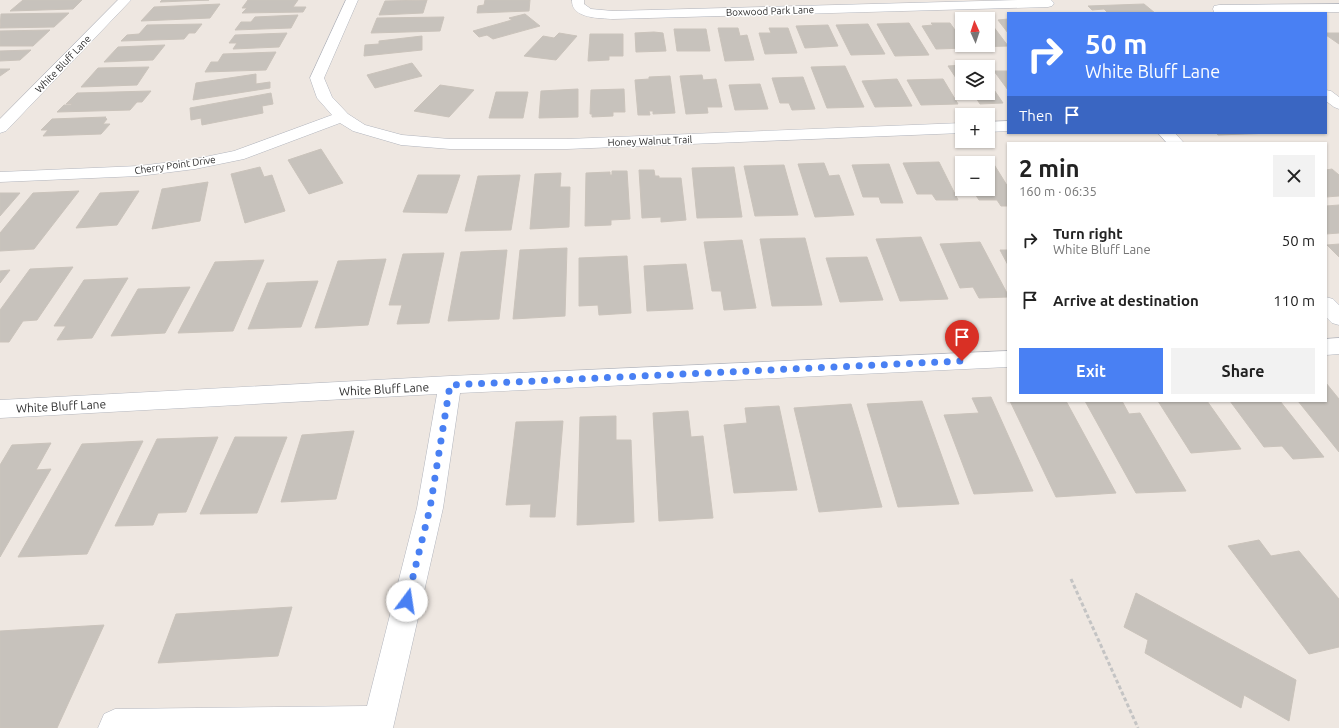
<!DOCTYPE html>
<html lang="en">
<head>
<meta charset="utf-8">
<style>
	:root { --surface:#fff; --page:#f2f2f2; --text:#222; --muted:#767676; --accent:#4980f3 }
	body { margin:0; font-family:Ubuntu,sans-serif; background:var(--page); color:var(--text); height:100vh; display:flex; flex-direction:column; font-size:15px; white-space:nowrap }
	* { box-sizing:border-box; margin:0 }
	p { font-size:13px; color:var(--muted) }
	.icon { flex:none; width:22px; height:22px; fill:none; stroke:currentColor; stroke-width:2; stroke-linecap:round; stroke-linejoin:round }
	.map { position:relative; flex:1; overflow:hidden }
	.panel { position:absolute; left:1007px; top:142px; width:320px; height:260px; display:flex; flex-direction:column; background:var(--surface); border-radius:0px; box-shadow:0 1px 3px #0004 }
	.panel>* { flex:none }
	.hud { position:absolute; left:1007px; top:12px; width:320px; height:122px; border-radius:0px; box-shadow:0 1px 3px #0004; background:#4980f3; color:#fff; overflow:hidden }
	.needle { width:26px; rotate:357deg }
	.controls { position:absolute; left:955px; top:12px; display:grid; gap:8px }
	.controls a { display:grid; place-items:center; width:40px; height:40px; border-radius:0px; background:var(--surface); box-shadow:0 1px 3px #0004; font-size:20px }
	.pin { position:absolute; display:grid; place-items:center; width:34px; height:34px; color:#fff; margin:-41px -17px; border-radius:50% 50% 50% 0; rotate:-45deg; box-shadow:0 0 4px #0007 }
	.pin .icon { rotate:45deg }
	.me { position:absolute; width:44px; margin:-22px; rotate:14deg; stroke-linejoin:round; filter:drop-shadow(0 0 3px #0008) }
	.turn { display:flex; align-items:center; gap:14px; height:84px; padding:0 12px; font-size:18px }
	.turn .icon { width:52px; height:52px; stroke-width:2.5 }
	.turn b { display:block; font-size:28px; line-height:34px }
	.then { display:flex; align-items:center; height:38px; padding:0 12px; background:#0003; gap:8px; font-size:15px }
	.round { display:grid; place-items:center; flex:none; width:42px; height:42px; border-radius:0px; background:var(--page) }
	.headline { display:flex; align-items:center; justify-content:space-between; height:68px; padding:0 12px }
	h1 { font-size:24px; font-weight:600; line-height:30px }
	.primary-button { display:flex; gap:8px; margin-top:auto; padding:8px 12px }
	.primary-button a { flex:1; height:46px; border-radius:0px; background:var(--accent); color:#fff; font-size:16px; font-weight:600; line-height:46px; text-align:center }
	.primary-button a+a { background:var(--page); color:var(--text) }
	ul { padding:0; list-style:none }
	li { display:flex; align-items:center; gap:12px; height:60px; padding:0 12px }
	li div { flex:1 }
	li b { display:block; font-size:15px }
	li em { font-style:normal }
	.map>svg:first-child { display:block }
	.building { fill:#c7c2bc; stroke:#cac3bb }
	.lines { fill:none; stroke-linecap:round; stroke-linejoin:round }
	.minor-casing { stroke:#b2b5bd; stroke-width:1 }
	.path { stroke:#c4c4c4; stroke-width:3; stroke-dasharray:4 2.5; stroke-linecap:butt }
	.minor { fill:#fff; fill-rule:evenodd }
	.route { stroke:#4980f3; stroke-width:7; stroke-dasharray:0 12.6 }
	.labels { text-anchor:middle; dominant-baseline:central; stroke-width:3; stroke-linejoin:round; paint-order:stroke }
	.far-street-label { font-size:10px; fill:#2e2e2e; stroke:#fff }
	.street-label { font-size:12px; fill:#2e2e2e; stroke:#fff }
</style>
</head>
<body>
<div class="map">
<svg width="1339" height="728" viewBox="0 0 1339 728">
	<rect width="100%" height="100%" fill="#eee7e1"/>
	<!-- building -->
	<path class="building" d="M23,0H82L73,9L10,11Z
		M162,0H209L160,2Z
		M248,0H298L293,7H306L303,12L242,13L247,8H242Z
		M427,0L423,13L379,15L385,1Z
		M485,0H530L529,11L477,13L478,6L484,5Z
		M220,4L210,18L141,21L154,7Z
		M1144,4L1155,13H1108L1104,9L1092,10L1088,6Z
		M69,13L54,27L0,28L1,14Z
		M525,14L540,26L493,39L487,35L479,37L473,31L512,20L509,18Z
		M298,15L291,28L235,30L241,22H251L255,17Z
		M444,17L440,31L371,33L377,18Z
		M1008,19V33L998,20Z
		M909,23L929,55L895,56L877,24Z
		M931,23H950L962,40V45H965L967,48L936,49L922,26L933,25Z
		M202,24L195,33H189L184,39L121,41L127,35L139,34L147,25Z
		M868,24L885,54L851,55L836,25Z
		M828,25L838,46L805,48L796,26Z
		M988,26H993L1008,46L976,47L974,45H988Z
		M718,28H738L740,36L747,35L754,60L725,61Z
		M769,28H788L797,53L765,54L759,33H771Z
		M674,29H706L710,51H677Z
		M50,30L33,46H0V31Z
		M654,32L663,33L666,51L636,52L635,33Z
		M287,33L279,47L233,49L237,43H229L235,35Z
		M559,33L577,36L556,60L524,56L543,36L554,38Z
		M1326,33H1339V44L1326,35Z
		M590,34H623V56H609V60L588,61Z
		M422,36V50L364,56L365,45L379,44V41Z
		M165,45L153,60L104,62L118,47Z
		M31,50L20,60L0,61V51Z
		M276,52L266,70L205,72L211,62H218L223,54Z
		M412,63L422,76L375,88L367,75Z
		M976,64L978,67H962V87L948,66Z
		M845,66L864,107L827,108L811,67Z
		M149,67L137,85L81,87L98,68Z
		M0,69H10L0,76Z
		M994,71H1008V90Z
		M256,74V84L270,82V88L193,100L196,83Z
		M702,75L703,80L716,79L722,107H707L708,113L686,114L680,76Z
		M670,76L675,113L653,114V111H649L650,115H638L635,80L649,79V77Z
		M803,77L815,109L792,110L789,103H780L772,78Z
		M897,79L912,106L875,107L862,81Z
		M943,79L958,104L921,105L907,80Z
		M988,81L1003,103L980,104L973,93H966H988Z
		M760,84L768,109L735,110L729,85Z
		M440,85L474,90L449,117L414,111Z
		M578,89V117L539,118L541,91Z
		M624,89L625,112H613V116L592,117V114H590L591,90Z
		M151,91L142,102H137L130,110L57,112L64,105H71L72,104H66L77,93Z
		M496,92H528L523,118H489Z
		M271,93L273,104L262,106L263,113L202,125L201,118L191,120L190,108Z
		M106,117L105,118L107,119L103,124H110L101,134L43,136L48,130H41L52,119Z
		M1216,133H1272L1218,135Z
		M321,149L343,183L309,194L288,160Z
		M990,158L1008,187V206H1001L997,200H979L972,189H988V163H968L966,159Z
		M939,162L958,200H936L932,194H917L903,163Z
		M824,163L829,176L839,175L854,215L815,217L798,164Z
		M889,164L903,203H881L879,197H863L852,165Z
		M784,165L798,215L755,216L744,166Z
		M260,167L264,177L272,175L285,211L245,223L231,174Z
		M734,167L742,217L697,218L692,168Z
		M1332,169L1339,175V196L1326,197V170Z
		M639,170H654L655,176H659V178H681L686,220L661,222V217L642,218Z
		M612,171H627L630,219L611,220V225L585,226L586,173L610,172V175H612Z
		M561,173L560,187H570L569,227L530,229L535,174Z
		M418,175H460L447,213L403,212Z
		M520,175L511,230L465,231L478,176Z
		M208,182L200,221L152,229L162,189Z
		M79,191L34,249L0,251V233L33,193Z
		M139,191L117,225L76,228L100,193Z
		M0,193H20L0,216Z
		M1339,205V233L1326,234V206Z
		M921,237L948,299L900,301L876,239Z
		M805,238L822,305L772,306L760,239Z
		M742,240L756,308L724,310L721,291H712L704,242Z
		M980,242L1008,295V297L979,298L973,287L960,288L940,244Z
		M1339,244V257L1327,245Z
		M567,248L565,316L513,319L520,250Z
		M507,250L499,319L448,321L461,252Z
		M1000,250H1008V265Z
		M444,253L429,323L397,324L402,305H389L403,254Z
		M627,256L631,313L599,315L598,305L579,306V258Z
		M867,257L883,300L840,302L826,258Z
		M386,259L368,325L315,328L338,261Z
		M264,260L233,331L178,333L215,262Z
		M686,264L693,309L647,311L644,266Z
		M73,267L37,320L23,321L9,342H0V310L30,269Z
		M10,270L0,283V271Z
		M128,278L92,338L57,340L66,326H54L84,280Z
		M318,281L301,327L248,329L267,283Z
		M190,287L165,333L111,336L138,289Z
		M1326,383L1339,399V452L1298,401H1326Z
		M991,397L1033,491L974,494L944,415L979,413L972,398Z
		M922,401L959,504L898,507L867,404Z
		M1010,401H1066L1116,493L1056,497Z
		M1085,401H1122L1129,414L1140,413L1186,491L1136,493Z
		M1158,401H1207L1241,449L1191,453Z
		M1230,401H1280L1324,457L1293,459L1282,446L1264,447Z
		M851,404L882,507L819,512L794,408Z
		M779,406L797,490L734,493L724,425L747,423L745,408Z
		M688,411L691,437L703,436L713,518L659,521L653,413Z
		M616,416V440H631L634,522L577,525L580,417Z
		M563,421L555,517H530L531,504L506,505L516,422Z
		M354,431L336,499L281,502L302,435Z
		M218,437L186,512L158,513L153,525L115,526L157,439Z
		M235,437H287L257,513L200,514Z
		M143,441L87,554L18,557L82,444Z
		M51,443L36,470L51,469L0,557V465L12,445Z
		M1259,540L1271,556L1299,551L1339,599V647L1309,654L1228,546Z
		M1136,593L1296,680L1289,721L1244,695L1241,708L1145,653L1148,640L1124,627Z
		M292,607L278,656L158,663L176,614Z
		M104,625L57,728H0V631Z"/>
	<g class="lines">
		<defs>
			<path id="minor" d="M118,0H131L6,131L0,133V119Z
				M346,0H358L324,78L332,97L348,114L365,125L402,135L450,139H567L962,123V133L567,149H450L401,145L353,131L340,123L244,159L195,169L139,176L0,182V172L139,166L195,159L234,151L332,115L317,98L310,78Z
				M572,0H584V4L591,9L613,11L1019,0H1051L1054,3L1052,6L1048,7L613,19C600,18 571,19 572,0Z
				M1339,4V12L1219,13L1214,12L1213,9L1214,6L1219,5Z
				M1326,90L1331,91L1339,97V109L1334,107L1326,101Z
				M1008,121V131L988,132V122Z
				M1158,133H1175L1184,143H1167Z
				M1326,297L1333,299L1339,305V325L1332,323L1326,317Z
				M1339,338V354L1326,355V339Z
				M1008,351V367L460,393L443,508L393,728H98L104,714L115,709L367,706L417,508L437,394L0,418V400L450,376Z"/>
		</defs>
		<!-- minor casing -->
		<use href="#minor" class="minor-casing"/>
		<!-- path -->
		<path class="path" d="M1071,579L1138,728"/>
		<!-- minor -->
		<use href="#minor" class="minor"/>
	</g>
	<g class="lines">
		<!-- route -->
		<path class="route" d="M407,601L430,508L450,385L962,361"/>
	</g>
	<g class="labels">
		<!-- far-street labels -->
		<g class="far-street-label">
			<text transform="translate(770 11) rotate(-2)">Boxwood Park Lane</text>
			<text transform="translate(63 64) rotate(-46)">White Bluff Lane</text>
			<text transform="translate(650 141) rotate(-2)">Honey Walnut Trail</text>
			<text transform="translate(175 165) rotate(-8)">Cherry Point Drive</text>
		</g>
		<!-- street labels -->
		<g class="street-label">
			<text transform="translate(384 389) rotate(-3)">White Bluff Lane</text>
			<text transform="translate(61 406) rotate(-3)">White Bluff Lane</text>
		</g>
	</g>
</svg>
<div class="controls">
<a><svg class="needle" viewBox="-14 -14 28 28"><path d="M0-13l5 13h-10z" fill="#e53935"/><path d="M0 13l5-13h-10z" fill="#767676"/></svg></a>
<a><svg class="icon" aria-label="layers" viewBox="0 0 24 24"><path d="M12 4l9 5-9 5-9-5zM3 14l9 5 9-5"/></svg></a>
<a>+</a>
<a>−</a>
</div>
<div class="pin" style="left:962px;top:361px;background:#d93025"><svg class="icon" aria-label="arrive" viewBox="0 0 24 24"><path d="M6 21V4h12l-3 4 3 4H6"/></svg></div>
<svg class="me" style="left:407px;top:601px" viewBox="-20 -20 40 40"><circle r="19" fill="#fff"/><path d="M0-13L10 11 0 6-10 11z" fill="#4980f3"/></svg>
<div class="hud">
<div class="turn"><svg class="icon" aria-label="right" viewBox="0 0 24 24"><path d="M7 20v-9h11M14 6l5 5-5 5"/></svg><div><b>50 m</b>White Bluff Lane</div></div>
<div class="then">Then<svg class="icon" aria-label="arrive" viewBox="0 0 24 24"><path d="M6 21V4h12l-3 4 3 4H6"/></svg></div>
</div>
<section class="panel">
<div class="headline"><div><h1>2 min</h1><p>160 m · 06:35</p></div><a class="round"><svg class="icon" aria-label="close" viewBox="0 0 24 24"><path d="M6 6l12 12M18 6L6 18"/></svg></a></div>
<ul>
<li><svg class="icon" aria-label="right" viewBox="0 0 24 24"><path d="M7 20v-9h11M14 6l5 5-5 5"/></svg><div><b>Turn right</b><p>White Bluff Lane</p></div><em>50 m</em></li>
<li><svg class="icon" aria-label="arrive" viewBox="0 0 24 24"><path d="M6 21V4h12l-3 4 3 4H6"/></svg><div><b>Arrive at destination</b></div><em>110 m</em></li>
</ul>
<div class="primary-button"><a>Exit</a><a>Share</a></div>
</section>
</div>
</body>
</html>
